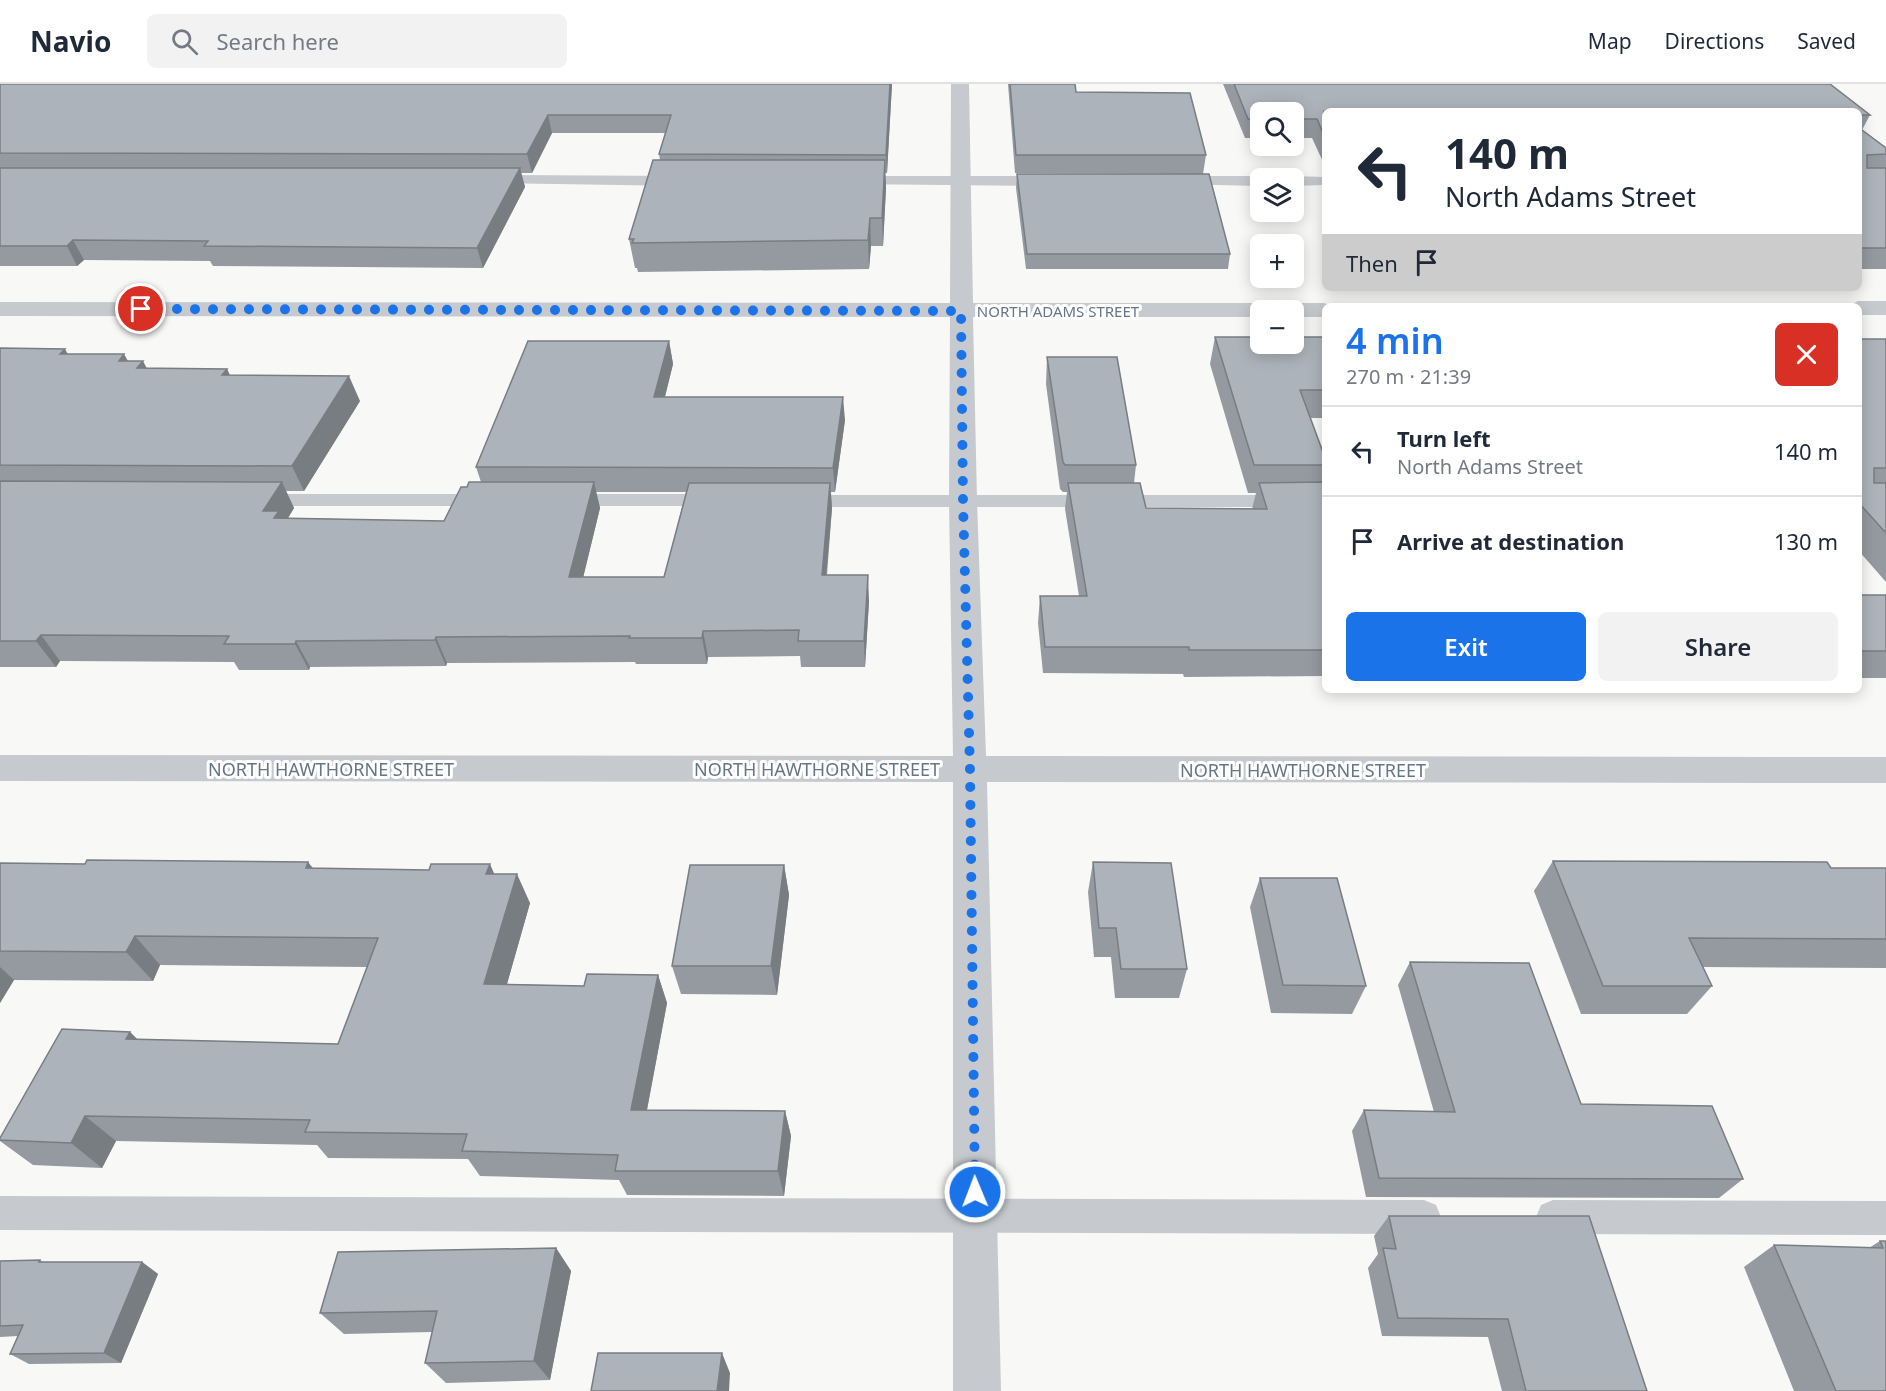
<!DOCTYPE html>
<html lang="en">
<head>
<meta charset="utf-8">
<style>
	:root { --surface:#fff; --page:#f2f2f3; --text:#1f2937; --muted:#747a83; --line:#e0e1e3; --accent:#1a73e8 }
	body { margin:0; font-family:"Noto Sans",sans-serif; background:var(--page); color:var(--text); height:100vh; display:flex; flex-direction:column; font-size:22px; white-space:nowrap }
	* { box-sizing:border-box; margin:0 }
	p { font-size:20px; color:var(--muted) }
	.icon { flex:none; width:33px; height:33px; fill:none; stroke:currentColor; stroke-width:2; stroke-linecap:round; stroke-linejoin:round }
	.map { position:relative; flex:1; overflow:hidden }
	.details { position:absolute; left:1322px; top:219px; width:540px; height:390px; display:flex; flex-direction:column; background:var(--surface); border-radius:9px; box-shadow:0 3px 15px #0003 }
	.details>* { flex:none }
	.guide { position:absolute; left:1322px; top:24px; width:540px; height:183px; border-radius:9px; box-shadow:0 3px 15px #0003; background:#fff; color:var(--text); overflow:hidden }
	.controls { position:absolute; left:1250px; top:18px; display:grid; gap:12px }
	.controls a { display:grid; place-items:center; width:54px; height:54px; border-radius:9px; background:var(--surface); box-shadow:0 3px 15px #0003; font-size:30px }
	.pin { position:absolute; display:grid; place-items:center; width:51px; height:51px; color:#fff; margin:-26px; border:3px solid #fff; border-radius:50%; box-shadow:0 2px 6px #0007 }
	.me { position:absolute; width:66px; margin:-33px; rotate:359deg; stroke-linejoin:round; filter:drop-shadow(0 0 4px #0008) }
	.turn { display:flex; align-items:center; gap:21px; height:126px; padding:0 24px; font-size:27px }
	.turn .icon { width:78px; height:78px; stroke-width:2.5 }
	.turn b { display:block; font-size:42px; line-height:51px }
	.then { display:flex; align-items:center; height:57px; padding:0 24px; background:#0003; gap:12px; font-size:22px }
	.round { display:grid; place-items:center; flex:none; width:63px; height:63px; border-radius:9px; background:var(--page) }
	.head { display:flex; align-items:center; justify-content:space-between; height:102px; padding:0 24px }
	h1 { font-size:36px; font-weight:600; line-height:45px; color:var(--accent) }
	.primary-button { display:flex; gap:12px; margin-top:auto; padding:12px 24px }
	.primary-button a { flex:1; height:69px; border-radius:9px; background:var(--accent); color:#fff; font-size:24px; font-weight:600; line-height:69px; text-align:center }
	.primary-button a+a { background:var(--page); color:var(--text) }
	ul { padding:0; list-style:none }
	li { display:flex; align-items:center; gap:18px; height:90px; padding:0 24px; border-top:2px solid var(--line) }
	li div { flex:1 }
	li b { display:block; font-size:22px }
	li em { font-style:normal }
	header { display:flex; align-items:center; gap:36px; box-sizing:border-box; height:84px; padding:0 30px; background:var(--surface); border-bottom:2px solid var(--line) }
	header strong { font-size:28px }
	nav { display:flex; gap:33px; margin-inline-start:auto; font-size:21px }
	.search { width:420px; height:54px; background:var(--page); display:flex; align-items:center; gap:15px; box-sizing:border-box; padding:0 21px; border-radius:9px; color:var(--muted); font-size:22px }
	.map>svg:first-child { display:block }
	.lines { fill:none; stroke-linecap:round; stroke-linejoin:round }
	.lane { fill:#c6c9cd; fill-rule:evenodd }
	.street { fill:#c6c9cd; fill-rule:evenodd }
	.wall { fill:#949aa0; fill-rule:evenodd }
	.shaded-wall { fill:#787d82 }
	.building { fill:#acb3ba; stroke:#787d82; stroke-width:1.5 }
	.route { stroke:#1a73e8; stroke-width:10; stroke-dasharray:0 18 }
	.labels { text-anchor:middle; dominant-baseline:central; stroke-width:6; stroke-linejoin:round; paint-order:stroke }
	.far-street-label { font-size:15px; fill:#677687; stroke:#fff }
	.street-label { font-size:18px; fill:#677687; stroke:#fff }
</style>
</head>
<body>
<header>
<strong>Navio</strong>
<div class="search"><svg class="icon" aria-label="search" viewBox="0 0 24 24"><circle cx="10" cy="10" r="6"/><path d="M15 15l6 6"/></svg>Search here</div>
<nav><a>Map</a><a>Directions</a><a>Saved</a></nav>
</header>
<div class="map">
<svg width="1886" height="1307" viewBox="0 0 1886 1307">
	<rect width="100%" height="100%" fill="#f8f9f6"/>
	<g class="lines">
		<!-- lane -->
		<path class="lane" d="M489,91L681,92L689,97L681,102L484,99L481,96Z
			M852,92H1050L1058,97L1050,102L847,100L844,97L847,94Z
			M1176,92H1260L1266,94H1260V102L1171,100L1168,97L1171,94Z
			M1293,92L1324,93V101L1293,102V94H1287Z
			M257,410H490L497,411L501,416L497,421L490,422H257L250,421L246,416L250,411Z
			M563,410H718L725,411L729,416L725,421L718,422H563L556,421L552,416L556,411Z
			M797,411H1324V423H797L790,422L786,417L790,412Z
			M0,1112L1424,1116L1436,1121L1441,1133L1436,1145L1424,1150L0,1146Z
			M1553,1116L1886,1117V1151L1553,1150L1541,1145L1536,1133L1541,1121Z"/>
		<!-- street -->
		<path class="street" d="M951,0H969L973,219H1324L1333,222H1324V233H1293V226H1260V233H973L977,417L986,672L1886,673V699L987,698L1001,1307H953V698L0,697V671L953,672L949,417L950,233L0,232V218L950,219Z
			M1858,217H1886V231H1858V222H1848Z"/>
	</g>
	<!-- wall -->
	<path class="wall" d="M0,0H892L887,89H885L886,104L883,162H871L869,185L638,188L637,184H635L629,155L660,76L659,70L666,49H552L532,89H521L525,103L483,184L213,182L210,177L84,176L77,182H0Z
		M1008,0H1075L1076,8L1206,71L1203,90L1015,89Z
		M1223,0H1830L1870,31L1862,46L1886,64V185H1858V27H1324V80L1312,54H1293V28H1260V54H1245Z
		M1017,90L1230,170L1228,185H1026L1016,104Z
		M1215,253H1324V334H1310L1324,371V394L1323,398H1324V592L1184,593L1183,590L1043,589L1038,539L1040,512H1079L1065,425L1067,408H1063L1060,405L1046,300L1047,273L1136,381L1134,399L1146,424L1252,425L1256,409H1248L1210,280Z
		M1858,255H1886V498L1858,466Z
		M669,257L673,280L665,313L845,336L835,408H831L832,424L827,491L869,517L865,583H801L800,572L708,573L707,580H636L635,578L447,579L446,582L310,583L309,586H239L234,578L60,577L56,583H0V264L68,270L128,277L146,284L227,285L230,292L360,317L304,407H286L294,424L288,434L444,437L467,403L481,398L476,383ZM596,408H686L664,493H583L600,424Z
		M1858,511H1886V594H1858Z
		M1553,777L1831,784H1886V884L1703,883L1712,902L1687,930H1581L1534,807Z
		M308,778L313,784L494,790L530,819L507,900L584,902L658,891L667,919L647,1026L785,1027L791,1052L784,1112L627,1111L619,1096L480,1092L468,1075L328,1074L317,1061L116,1057L102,1084L33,1081L0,1057V1054L130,948L137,955L338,960L367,883L160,881L153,897L14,896L0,919V779L85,780Z
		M1093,778L1187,885L1179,914H1115L1111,873H1094L1088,808Z
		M784,781L789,811L777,911L681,910L672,882Z
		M1260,794L1366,902L1352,930L1271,929L1250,823Z
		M1410,878L1581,1020L1743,1095L1719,1114L1366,1113L1352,1047L1364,1026L1434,1028L1398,901Z
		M1389,1132L1647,1307H1502L1488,1253L1382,1252L1368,1184L1378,1170L1374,1152Z
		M1880,1157H1886V1307H1794L1744,1183L1774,1161L1869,1164Z
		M556,1164L571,1187L550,1296L446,1299L425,1279L432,1248L344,1250L320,1229Z
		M40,1176L43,1178H142L158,1190L121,1279L29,1280L10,1270L18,1252L0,1253V1177Z"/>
	<!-- shaded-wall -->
	<path class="shaded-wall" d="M890,0H892L887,89L886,71Z
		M548,31L552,49L532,89L527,70Z
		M885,76L886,104L883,162L882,134Z
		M520,84L525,103L483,184L477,164Z
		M870,134L871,162L869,185L868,156Z
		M73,156L84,176L77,182L67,162Z
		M669,257L673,280L659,336L654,313Z
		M65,265L79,290L60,270Z
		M124,270L138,295L119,277Z
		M143,277L156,302L137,284Z
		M227,285L239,310L222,291Z
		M349,292L360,317L304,407L292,382Z
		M843,313L845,336L835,408L833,384Z
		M282,398L294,424L285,439L263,427Z
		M594,398L600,424L577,519L569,493Z
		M830,399L832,424L824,517L822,491Z
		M868,491L869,517L865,583L864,557Z
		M703,547L708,573L707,580L702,554Z
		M41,551L60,577L56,583L36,557Z
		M436,553L447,579L446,582L435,556Z
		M296,557L310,583L309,586L295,560Z
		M308,778L328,808L306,784Z
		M490,780L503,810L486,790Z
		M784,781L789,811L777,911L771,882Z
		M517,790L530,819L499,928L484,900Z
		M135,852L160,881L153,897L126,868Z
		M0,883L14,896L0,919Z
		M658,891L667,919L642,1052L631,1026Z
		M130,948L157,975L126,955Z
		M785,1027L791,1052L784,1112L778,1087Z
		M85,1032L116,1057L102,1084L71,1059Z
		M556,1164L571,1187L550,1296L534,1277Z
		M142,1178L158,1190L121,1279L104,1269Z
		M722,1269L730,1289L729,1307H717Z"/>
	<!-- building -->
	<path class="building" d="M0,0H890L886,71L659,70L671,31H548L527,70L0,69Z
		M1010,0H1075L1076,8L1190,9L1206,71H1016Z
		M1234,0H1830L1870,31H1858V27H1324V51L1317,35H1293V28H1260V35H1248Z
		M1858,43L1886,64V70L1867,71V84H1886V164H1858Z
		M653,76H885L882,134H870L868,156L632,159L634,155H629Z
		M0,84H520L477,164L204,162L208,157L73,156L67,162H0Z
		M1017,90H1209L1230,170H1027Z
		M1215,253H1260V260H1293V253H1324V306H1300L1324,371V381H1254Z
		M1858,255H1886V384H1874V399H1886V449L1858,418Z
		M528,257H669L654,313H843L833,384L476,383Z
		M0,264L65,265L60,270H124L119,277H143L137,284L227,285L222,291L349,292L292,382L0,381Z
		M1047,273H1117L1136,381H1065L1063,378Z
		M0,397L282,398L263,427H279L274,434L444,437L461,403H467L469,398H594L569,493H664L689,399H830L822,491H868L864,557H798L799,546L703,547L702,554H629L630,552L436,553L435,556L296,557L295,560H224L229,552L41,551L36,557H0Z
		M1324,398V566H1189V563H1045L1040,512H1087L1068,399H1140L1146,424L1267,425L1259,399Z
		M1858,511H1886V567H1858Z
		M87,776L308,778L306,784L429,786L431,780H490L486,790H517L484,900L584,902L587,890L658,891L631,1026L785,1027L778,1087H615L618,1071L462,1067L467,1050L305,1048L310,1036L85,1032L71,1059L0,1056V1054L62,945L130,948L126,955L338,960L378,854L135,852L126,868L0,867V779L85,780Z
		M1553,777L1827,778L1831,784H1886V855L1689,854L1712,902H1603Z
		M1093,778L1171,779L1187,885H1121L1116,844H1099Z
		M690,781H784L771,882H672Z
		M1260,794H1337L1366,902L1283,901Z
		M1410,878L1529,879L1581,1020L1712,1022L1743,1095L1379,1094L1364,1026L1455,1028Z
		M1389,1132H1589L1647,1307H1526L1508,1235L1398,1234L1383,1164L1396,1165Z
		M1880,1157H1886V1307H1836L1774,1161L1883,1164Z
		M556,1164L534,1277L425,1279L437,1227L320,1229L338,1168Z
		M40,1176L39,1178H142L104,1269L10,1270L23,1241L0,1242V1177Z
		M598,1269H722L717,1307H591Z"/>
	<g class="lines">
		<!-- route -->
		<path class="route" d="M141,225L961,227L963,417L970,686L975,1108"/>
	</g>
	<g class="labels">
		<!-- far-street labels -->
		<g class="far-street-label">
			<text x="1058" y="227">NORTH ADAMS STREET</text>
		</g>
		<!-- street labels -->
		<g class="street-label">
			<text x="331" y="685">NORTH HAWTHORNE STREET</text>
			<text x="817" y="685">NORTH HAWTHORNE STREET</text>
			<text x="1303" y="686">NORTH HAWTHORNE STREET</text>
		</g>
	</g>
</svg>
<div class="controls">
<a><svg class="icon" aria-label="search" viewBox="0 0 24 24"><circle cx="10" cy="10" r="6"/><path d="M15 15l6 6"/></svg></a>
<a><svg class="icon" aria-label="layers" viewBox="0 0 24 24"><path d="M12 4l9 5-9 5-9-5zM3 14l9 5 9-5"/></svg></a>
<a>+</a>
<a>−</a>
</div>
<div class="pin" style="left:141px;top:225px;background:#d93025"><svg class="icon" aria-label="arrive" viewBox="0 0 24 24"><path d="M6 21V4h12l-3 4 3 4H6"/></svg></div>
<svg class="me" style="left:975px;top:1108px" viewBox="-20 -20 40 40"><circle r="17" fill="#1a73e8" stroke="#fff" stroke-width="3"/><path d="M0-11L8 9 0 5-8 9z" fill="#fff"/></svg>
<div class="guide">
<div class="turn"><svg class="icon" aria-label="left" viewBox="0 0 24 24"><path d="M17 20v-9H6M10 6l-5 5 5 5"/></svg><div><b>140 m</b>North Adams Street</div></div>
<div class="then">Then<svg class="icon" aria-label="arrive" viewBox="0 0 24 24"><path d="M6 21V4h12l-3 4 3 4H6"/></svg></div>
</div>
<section class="details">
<div class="head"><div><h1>4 min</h1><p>270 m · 21:39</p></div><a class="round" style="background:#d93025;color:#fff"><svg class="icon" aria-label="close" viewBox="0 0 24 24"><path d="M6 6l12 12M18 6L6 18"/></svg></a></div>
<ul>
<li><svg class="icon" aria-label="left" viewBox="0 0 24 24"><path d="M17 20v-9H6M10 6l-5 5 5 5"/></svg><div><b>Turn left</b><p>North Adams Street</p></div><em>140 m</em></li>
<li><svg class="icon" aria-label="arrive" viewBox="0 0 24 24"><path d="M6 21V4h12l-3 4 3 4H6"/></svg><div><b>Arrive at destination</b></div><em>130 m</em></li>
</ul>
<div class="primary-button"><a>Exit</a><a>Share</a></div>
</section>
</div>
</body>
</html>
